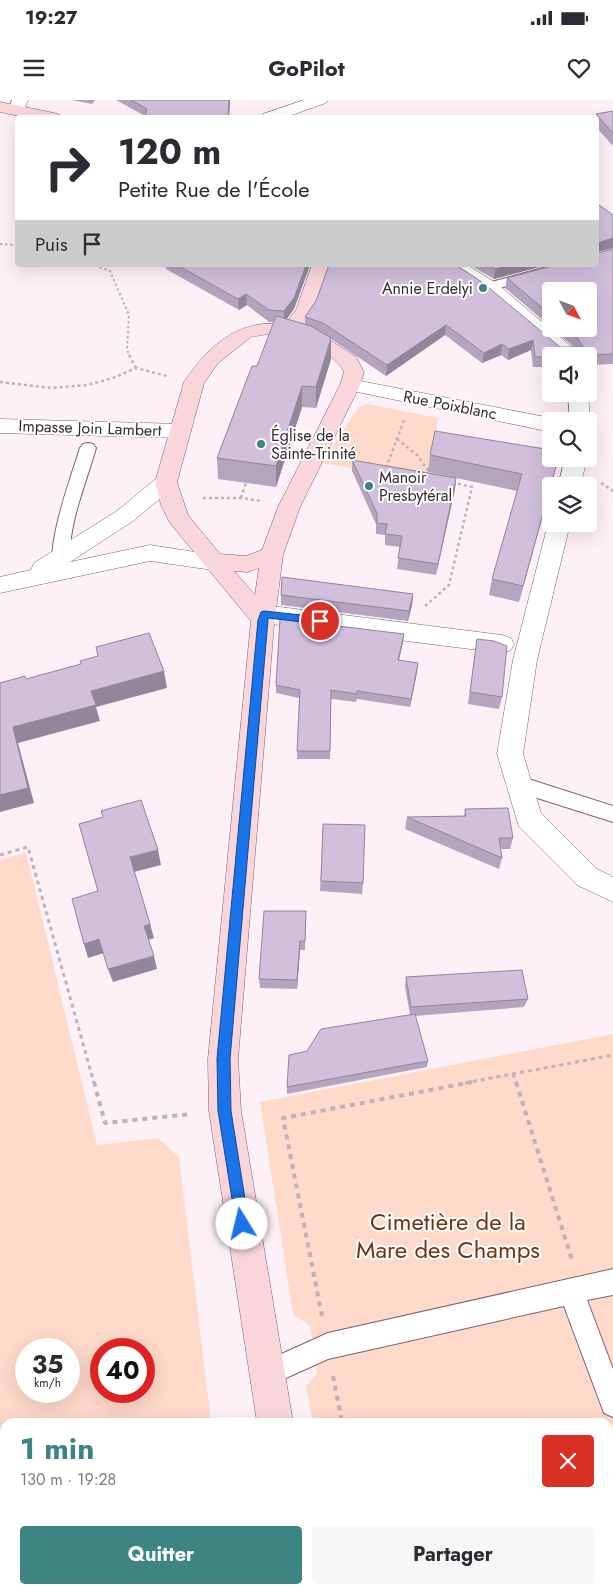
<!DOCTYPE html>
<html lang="fr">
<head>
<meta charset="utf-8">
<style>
	:root { --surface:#fff; --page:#f7f7f7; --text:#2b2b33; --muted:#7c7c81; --accent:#3d8582 }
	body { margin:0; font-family:Jost,sans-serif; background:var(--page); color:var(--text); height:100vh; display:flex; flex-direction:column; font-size:19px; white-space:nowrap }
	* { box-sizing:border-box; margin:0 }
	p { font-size:16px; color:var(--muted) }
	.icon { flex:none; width:28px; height:28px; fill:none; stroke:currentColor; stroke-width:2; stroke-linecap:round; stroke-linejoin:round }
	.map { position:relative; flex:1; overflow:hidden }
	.sheet { position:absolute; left:0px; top:1318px; width:614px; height:176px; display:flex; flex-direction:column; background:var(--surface); border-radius:15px 15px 0 0; box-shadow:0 5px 20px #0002 }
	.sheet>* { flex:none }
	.guide { position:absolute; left:15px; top:15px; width:584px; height:152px; border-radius:5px; box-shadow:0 5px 20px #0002; background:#fff; color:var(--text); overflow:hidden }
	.needle { width:32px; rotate:131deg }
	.fabs { position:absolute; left:542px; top:182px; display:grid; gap:10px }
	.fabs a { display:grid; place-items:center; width:55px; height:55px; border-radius:5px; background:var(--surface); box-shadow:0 5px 20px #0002; font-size:25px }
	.speed { position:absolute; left:15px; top:1238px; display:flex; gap:10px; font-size:25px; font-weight:700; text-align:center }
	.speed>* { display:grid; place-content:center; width:65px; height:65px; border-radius:50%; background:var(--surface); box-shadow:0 5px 20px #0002; line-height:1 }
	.speed small { font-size:12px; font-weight:400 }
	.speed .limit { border:8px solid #d22; background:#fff; color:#111 }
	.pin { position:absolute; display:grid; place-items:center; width:42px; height:42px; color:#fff; margin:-21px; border:2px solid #fff; border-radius:50%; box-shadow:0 1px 5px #0007 }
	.me { position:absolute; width:55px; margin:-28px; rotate:351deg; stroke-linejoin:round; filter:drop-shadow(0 0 4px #0008) }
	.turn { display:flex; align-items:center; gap:18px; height:105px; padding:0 20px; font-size:22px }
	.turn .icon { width:65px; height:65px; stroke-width:2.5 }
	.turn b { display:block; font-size:35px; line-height:42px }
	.then { display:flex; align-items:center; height:48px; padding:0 20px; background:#0003; gap:10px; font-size:19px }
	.round { display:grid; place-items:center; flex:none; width:52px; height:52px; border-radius:5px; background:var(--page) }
	.head { display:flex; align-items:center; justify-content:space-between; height:85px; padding:0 20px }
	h1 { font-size:30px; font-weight:700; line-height:38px; color:var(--accent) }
	.primary-button { display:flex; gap:10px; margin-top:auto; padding:10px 20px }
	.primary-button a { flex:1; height:58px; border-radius:5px; background:var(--accent); color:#fff; font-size:20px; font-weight:700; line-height:58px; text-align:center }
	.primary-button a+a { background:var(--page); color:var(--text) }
	.status { display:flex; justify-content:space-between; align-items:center; height:35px; padding:0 25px; background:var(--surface); direction:ltr }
	.status svg { height:14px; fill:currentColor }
	header { display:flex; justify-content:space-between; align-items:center; height:65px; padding:0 20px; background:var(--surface); font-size:22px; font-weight:700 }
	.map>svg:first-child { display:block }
	.green { fill:#ffd9ca; fill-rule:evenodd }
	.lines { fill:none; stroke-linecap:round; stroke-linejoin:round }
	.lane-casing { stroke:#7e6173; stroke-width:2 }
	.street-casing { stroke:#7e6173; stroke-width:1 }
	.secondary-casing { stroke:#7e6173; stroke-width:1 }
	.path-far3 { stroke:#bfb2b9; stroke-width:2; stroke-dasharray:2.5 2.5; stroke-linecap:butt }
	.path-far2 { stroke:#bfb2b9; stroke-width:2.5; stroke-dasharray:3 3; stroke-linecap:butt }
	.path-far1 { stroke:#bfb2b9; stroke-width:3; stroke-dasharray:4 4; stroke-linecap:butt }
	.path { stroke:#bfb2b9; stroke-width:4; stroke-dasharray:5 5; stroke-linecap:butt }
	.lane { fill:#fff; fill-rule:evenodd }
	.street { fill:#fff; fill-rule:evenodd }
	.secondary { fill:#f9d6dc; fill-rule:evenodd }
	.wall { fill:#b4a4bd }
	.shaded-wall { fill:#92869a }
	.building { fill:#d1bfdc; stroke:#92869a }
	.route { fill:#1a73e8; stroke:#114b97 }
	.poi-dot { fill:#3d8582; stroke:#fff; stroke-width:2 }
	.labels { text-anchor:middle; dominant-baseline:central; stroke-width:4; stroke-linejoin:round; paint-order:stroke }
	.far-poi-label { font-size:16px; fill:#372b32; stroke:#fff; text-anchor:start }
	.far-street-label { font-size:16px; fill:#372b32; stroke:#fff }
	.near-park-label { font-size:24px; fill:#753115; stroke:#fff }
</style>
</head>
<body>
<div class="status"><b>19:27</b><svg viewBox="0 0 49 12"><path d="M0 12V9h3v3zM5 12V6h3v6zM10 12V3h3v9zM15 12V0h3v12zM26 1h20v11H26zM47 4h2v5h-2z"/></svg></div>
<header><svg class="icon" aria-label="menu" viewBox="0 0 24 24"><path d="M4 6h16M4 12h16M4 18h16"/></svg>GoPilot<svg class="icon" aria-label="heart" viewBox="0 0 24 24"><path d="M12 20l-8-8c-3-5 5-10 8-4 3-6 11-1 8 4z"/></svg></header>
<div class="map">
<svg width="613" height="1493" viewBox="0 0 613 1493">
	<rect width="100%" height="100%" fill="#fdf0f7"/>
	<!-- green -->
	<path class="green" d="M367,304L438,318L432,364L426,380L321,363L359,307Z
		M26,752L97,1045L158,1038L179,1057L211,1322H5V1489H136L126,1493H0V760ZM26,1249H69V1291H26ZM101,1249H144V1291H101Z
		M613,934V1493H345L344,1489H609V1322H313L306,1287L317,1273L310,1226L293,1214L260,1002Z"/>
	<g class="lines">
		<defs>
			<path id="lane" d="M554,165H576L574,168L489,191L482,187L484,184Z
				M88,343L93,344L96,348C87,380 73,412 70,446C69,455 73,468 68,476L62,478L56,476C42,453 72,375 80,348L83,344Z
				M519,676L613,706V722L512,690L509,684L512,678Z
				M613,1169V1195L587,1200L613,1269V1317L604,1313L564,1206L328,1259L266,1287L257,1283L253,1274L257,1265L328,1233Z"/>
			<path id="street" d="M12,0H28L22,14H10L8,11Z
				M304,0H328L326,3L283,18L261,17L263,14Z
				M446,165H467L496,183L573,248L579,256H559L482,191L449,169Z
				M350,279L551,318L559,321H551V332L343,289L340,285L343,281Z
				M568,294H588L590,321L589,323V321H570Z
				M0,319L181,324L188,326L191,331L188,336L181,338L0,333Z
				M565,359H587L580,386H558Z
				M166,375L174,377L177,382L174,387L133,421L70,462L150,445L221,456L224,462L221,468L213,470L150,461L0,493V477L31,470L34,463L117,411L158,377Z
				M551,419V424H570L537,560L523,654L541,713L597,769L613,777V802L577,785L519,727L497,654L513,560L548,424Z
				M264,505L502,535L511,538L514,544L511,550L502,553L264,523L256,520L252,514L256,508Z"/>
			<path id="secondary" d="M0,2L54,13L60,15L62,18H28L0,12Z
				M312,165H330L314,211L302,228L322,235L356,257L364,272L360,285L300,407L283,455L274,525L238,959L241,1011L293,1322H257L209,1011L208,959L251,521L170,423L161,405L155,382L184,282C209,245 238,219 285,224L296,210ZM269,234C292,236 334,250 344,272L340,285L278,407L262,450L246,456L220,454L188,415L177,382L204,283L218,263L251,237ZM259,468L255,495L234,471L247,472Z
				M283,1489H323L324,1493H284Z"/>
		</defs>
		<!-- lane casing -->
		<use href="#lane" class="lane-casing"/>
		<!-- street casing -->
		<use href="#street" class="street-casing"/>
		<!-- secondary casing -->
		<use href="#secondary" class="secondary-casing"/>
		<!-- path-far3 -->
		<path class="path-far3" d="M0,144L18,145
			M95,165L110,171L129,215L127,250L130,256"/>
		<!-- path-far2 -->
		<path class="path-far2" d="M129,255L136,268
			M0,282L51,288L87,285L113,278L136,268L167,276
			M397,339L417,355L432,376
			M386,368L404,320
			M601,383L613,391
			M203,398H241L261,401
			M241,398L246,383
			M425,506L449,485L472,387L452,382"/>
		<!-- path-far1 -->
		<path class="path-far1" d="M0,755L28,747L94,983
			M513,974L516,983
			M465,983L613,955"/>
		<!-- path -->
		<path class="path" d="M94,982L105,1023L191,1014
			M516,982L572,1160
			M322,1216L283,1018L472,982
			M333,1276L342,1322
			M375,1489L376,1493"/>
		<!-- lane -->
		<use href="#lane" class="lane"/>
		<!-- street -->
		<use href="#street" class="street"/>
		<!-- secondary -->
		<use href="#secondary" class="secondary"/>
	</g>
	<!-- wall -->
	<path class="wall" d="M71,0H95L92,4Z
		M116,0H230L229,18H145V16Z
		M613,11V46L596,27V18H595L596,14Z
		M596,103L613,115V148L597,152V153L613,149V264L589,265V256H551V267H533L531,250L508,260L501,255L482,263L445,235L386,276L331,239V259L316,308L302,307L276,387L218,379L217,358L257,266L274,222H269L247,205L239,210L166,169V165H310L294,209L287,219L305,224V217L316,201L329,165L560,247H574L553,229H589L551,191V227L505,188L507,178L596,165Z
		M470,165H547L494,179Z
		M430,355L558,359L519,502L489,495L492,479L517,391L456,378L455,389L436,475L397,469L400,447L385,445V435L376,434V424L352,371V360L455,377L428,372Z
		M413,494L412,505L408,521L281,505V495Z
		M404,534L403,542L399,560L417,572L410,607L357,599L356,602L331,599L330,659H297L299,598L276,593V585Z
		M477,539L502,597L499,609L468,604Z
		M465,709L513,738L510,749H500L502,758L499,769L405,729L407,717L464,716Z
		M323,724L363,783L362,794L320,791Z
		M306,820L305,850H300L297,889L260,888L259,879Z
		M406,877L528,899L524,907L415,916L428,961L427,967L287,994V987L307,951L410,915L405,886Z"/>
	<!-- shaded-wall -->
	<path class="shaded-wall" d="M229,0H230L229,18H228Z
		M613,138V148L596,152L597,143Z
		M306,165H310L294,209L284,222V211Z
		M511,165H547L494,179L495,169Z
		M246,194L247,205L239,210L238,199Z
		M446,225L445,235L386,276L387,265Z
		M331,238V259L316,308V287Z
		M533,240L531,250L508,260L509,249Z
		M502,244L501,255L482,263L484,253Z
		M302,286V307L276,387V366Z
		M558,359L556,368L519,502L523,486Z
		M456,378L455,389L436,475L438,464Z
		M413,494L412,505L408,521L409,511Z
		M404,534L403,542L397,568L398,560Z
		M418,563L417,572L410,607L411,599Z
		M164,571L167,588L96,607L100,621L18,643L34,703L0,712V695L13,627L91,591Z
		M158,750L161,765L134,772L130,757Z
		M150,824L154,838L148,840L144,826Z
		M99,839L104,853L88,858L84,844Z
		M300,841V850L297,889V880Z
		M154,856L157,869L113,882L108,869Z"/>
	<!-- building -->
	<path class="building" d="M131,0H229L228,18H191L192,16H145L147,9Z
		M613,11V33L596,14Z
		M596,103L613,115V138L597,143V153L613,149V254L535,257L533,240L509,249L502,244L484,253L446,225L387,265L323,223L305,217L316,201L329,165H456L482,182L560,247H583L576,236L567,229H589V191H551V215L507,178L556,165H596Z
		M177,165H306L294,198L284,211L269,210L246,194L238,199Z
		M488,165H511L495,169Z
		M276,216L311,226L331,238L316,287L302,286L276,366L217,358L252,266H257Z
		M435,331L551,350V359H558L523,486L492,479L522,374L430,355Z
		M352,360L456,378L438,464L398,458L402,436L385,434L387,424L377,423V413Z
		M282,477L413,494L409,511L281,495Z
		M280,519L404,534L398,560L418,563L411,599L357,591V594L331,590L330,651H297L300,590L276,585Z
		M149,533L164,571L91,591L96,605L13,627L28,688L0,695V583L25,576L26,579L81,564L80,561L98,556L96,547Z
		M477,539L494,541L507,546L502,597L470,592Z
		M141,700L158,750L130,757L150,824L144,826L154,856L108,869L99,839L84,844L72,799L98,791L79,724L103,717L101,711Z
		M508,708L513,738H499L502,758L407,717L466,716L465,709Z
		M323,724L365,725L363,783L321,781Z
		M264,811H306L305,841H300L297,880L259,879Z
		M522,870L528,899L411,907L406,877Z
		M415,914L428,961L287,987L289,955L307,951L321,929Z"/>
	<!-- route -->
	<path class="route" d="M264,511L320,517L325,521L320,524L268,518V520L230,959L231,1011L249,1124L247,1129L242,1131L238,1129L236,1124L218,1011L217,959L258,520L261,512Z"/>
	<!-- markers -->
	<g class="poi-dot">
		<circle cx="483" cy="188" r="5"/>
		<circle cx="261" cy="344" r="5"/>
		<circle cx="369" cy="386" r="5"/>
	</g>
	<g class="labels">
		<!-- far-poi labels -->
		<g class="far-poi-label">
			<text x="473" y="188" text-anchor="end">Annie Erdelyi</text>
			<text x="271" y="335">Église de la<tspan x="271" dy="18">Sainte-Trinité</tspan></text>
			<text x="379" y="377">Manoir<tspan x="379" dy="18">Presbytéral</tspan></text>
		</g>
		<!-- far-street labels -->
		<g class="far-street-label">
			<text transform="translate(450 305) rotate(11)">Rue Poixblanc</text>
			<text transform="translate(90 328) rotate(2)">Impasse Join Lambert</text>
		</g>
		<!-- near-park labels -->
		<g class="near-park-label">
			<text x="448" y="1121">Cimetière de la<tspan x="448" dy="28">Mare des Champs</tspan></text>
		</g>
	</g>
</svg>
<div class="fabs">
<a><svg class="needle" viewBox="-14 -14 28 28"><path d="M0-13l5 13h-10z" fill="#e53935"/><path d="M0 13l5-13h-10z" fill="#7c7c81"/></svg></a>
<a><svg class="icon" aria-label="sound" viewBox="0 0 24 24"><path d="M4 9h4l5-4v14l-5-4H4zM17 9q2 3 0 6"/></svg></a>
<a><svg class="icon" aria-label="search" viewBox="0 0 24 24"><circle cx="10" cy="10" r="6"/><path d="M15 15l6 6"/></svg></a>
<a><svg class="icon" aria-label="layers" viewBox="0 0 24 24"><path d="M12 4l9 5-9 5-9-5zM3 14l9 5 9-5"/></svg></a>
</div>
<div class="speed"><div>35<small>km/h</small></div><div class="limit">40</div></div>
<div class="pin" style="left:320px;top:521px;background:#d93025"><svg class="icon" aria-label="arrive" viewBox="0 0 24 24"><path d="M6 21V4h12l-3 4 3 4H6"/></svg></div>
<svg class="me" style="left:242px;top:1124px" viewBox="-20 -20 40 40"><circle r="19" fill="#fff"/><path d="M0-13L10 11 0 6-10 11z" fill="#1a73e8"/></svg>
<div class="guide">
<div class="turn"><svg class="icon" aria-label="right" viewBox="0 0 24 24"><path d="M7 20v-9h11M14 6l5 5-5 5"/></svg><div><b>120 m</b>Petite Rue de l'École</div></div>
<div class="then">Puis<svg class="icon" aria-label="arrive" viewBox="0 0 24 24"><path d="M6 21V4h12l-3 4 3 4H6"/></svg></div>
</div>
<section class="sheet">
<div class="head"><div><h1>1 min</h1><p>130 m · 19:28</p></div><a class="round" style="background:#d93025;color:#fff"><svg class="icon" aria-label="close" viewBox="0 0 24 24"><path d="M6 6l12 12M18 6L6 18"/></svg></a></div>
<div class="primary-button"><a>Quitter</a><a>Partager</a></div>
</section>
</div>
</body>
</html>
